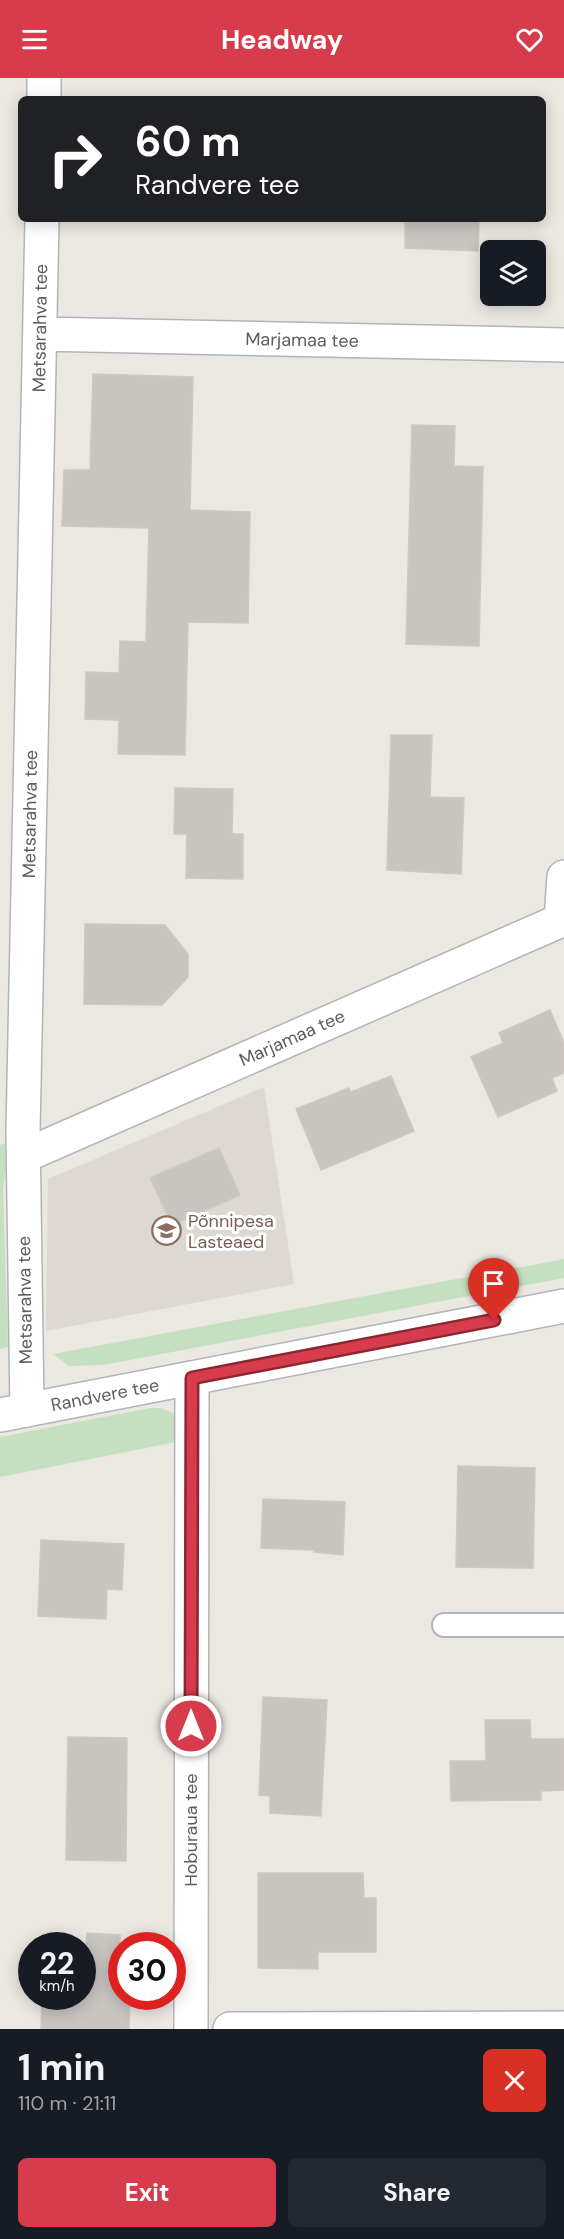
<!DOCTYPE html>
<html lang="en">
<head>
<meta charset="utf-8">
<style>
	:root { --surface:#171b24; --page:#242831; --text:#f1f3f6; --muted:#9ea1a6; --accent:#d63c4b }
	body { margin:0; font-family:"DM Sans",sans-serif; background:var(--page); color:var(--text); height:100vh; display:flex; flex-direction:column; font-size:22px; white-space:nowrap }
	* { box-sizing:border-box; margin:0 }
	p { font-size:20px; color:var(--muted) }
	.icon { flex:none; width:33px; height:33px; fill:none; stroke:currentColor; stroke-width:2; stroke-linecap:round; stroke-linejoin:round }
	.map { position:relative; height:1951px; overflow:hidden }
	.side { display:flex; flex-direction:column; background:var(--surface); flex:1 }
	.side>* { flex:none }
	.top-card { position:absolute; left:18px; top:18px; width:528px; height:126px; border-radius:9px; box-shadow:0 3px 15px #0003; background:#202124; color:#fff; overflow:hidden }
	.buttons { position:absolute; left:480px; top:162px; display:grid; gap:12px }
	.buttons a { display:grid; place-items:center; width:66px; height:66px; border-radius:9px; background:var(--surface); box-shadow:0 3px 15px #0003; font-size:30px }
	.speed { position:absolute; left:18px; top:1854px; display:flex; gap:12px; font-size:30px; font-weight:700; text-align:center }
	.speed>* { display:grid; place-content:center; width:78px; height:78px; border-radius:50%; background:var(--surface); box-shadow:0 3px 15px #0003; line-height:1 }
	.speed small { font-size:15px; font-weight:400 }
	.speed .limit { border:9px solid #d22; background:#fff; color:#111 }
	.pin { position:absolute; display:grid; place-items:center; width:51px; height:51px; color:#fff; margin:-62px -26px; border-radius:50% 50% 50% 0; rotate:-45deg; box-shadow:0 0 6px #0007 }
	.pin .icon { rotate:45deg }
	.me { position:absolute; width:66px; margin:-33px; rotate:0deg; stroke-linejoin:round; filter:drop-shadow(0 0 4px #0008) }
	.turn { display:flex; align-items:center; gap:21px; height:126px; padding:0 18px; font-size:27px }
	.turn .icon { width:78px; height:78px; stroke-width:2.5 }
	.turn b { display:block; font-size:42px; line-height:51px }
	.round { display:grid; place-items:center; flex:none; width:63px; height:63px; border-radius:9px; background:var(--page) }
	.headline { display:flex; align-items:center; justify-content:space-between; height:102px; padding:0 18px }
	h1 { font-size:36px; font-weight:700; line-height:45px }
	.cta { display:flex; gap:12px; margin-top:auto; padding:12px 18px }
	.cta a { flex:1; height:69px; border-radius:9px; background:var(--accent); color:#fff; font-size:24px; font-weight:700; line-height:69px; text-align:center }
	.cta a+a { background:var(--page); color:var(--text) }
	header { display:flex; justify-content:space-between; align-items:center; height:78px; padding:0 18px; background:var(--accent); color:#fff; font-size:27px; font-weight:700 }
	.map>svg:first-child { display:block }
	.education { fill:#ded8d2 }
	.green { fill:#c5e0c0 }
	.building { fill:#c8c4c0; stroke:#cfc8c0; stroke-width:1.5 }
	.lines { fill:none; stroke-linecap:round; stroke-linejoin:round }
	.service-casing { stroke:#b2b4b7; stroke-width:26 }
	.minor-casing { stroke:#b2b4b7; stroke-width:36 }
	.tertiary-casing { stroke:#b2b4b7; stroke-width:36 }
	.service { stroke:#fff; stroke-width:22 }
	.minor { stroke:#fff; stroke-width:33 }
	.tertiary { stroke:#fff; stroke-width:33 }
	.route-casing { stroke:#8b2731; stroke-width:15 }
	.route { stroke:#d63c4b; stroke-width:10 }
	.labels { text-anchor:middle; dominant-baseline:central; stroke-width:6; stroke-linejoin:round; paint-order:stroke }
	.street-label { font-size:18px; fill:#5a5e60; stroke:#fff }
	.education-label { font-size:18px; fill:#785e54; stroke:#fff; text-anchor:start }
</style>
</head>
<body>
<header><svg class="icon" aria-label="menu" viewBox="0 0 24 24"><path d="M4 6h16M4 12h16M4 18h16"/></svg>Headway<svg class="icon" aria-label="heart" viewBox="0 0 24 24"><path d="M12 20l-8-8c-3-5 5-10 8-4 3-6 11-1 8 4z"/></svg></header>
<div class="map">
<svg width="564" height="1951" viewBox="0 0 564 1951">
	<rect width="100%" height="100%" fill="#ebe7e1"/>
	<!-- education -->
	<path class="education" d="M264,1009L294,1206L46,1253L48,1101Z"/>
	<!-- green -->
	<path class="green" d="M9,1064L3,1112L8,1269L0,1271V1067Z
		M564,1181V1200L103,1287L69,1288L53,1276Z
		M150,1330H160L176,1336L186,1362L0,1399V1359Z"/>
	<!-- building -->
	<path class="building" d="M405,141H479L478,173L405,170Z
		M93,296L193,299L190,432L250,434L248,545L188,544L185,677L118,676L119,642L85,641L86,594L119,595L120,563L146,564L149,450L62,448L64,392H90Z
		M412,347L455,348L454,388L483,389L479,568L406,566Z
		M391,657H432L430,719L464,720L461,796L387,792Z
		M175,710L233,711L232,756H243V801L186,800L187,756H174Z
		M85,846L165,847L188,876V899L162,927L84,926Z
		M550,932L564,965V995L552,1000L557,1013L498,1039L471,979L503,965L499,955Z
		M391,998L414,1053L321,1092L296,1031L349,1010L351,1014Z
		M219,1070L240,1117L172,1147L150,1100Z
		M458,1388L535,1390L533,1490L456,1489Z
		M263,1421L345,1424L343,1477L314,1474V1472L261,1470Z
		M41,1462L124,1466L122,1512L107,1511L106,1541L38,1538Z
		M263,1619L327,1622L321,1738L270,1735V1718L259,1717Z
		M485,1642H530L531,1661H564V1712L541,1713V1722L451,1723L450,1683H486Z
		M68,1659L127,1660L126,1783L66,1782Z
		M258,1795H363L364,1820H376V1874H318V1891L258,1890Z
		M87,1855L120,1857L118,1901L122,1902V1918H130L129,1951H41L42,1918H82Z"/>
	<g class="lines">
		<defs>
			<path id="service" d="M444,1547H564"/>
			<path id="minor" d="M44,21V0
				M40,256L564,267
				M561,842L564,799
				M24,1078L564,841
				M27,1332L23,1053L42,141
				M191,1951L192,1300
				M230,1951L564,1950"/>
			<path id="tertiary" d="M0,1337L564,1228"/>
		</defs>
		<!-- service casing -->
		<use href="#service" class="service-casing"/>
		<!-- minor casing -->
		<use href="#minor" class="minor-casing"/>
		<!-- tertiary casing -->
		<use href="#tertiary" class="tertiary-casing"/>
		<!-- service -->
		<use href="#service" class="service"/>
		<!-- minor -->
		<use href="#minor" class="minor"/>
		<!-- tertiary -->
		<use href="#tertiary" class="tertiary"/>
	</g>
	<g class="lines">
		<defs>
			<path id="route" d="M191,1648L192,1300L494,1242"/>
		</defs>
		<!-- route casing -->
		<use href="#route" class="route-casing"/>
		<!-- route -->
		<use href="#route" class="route"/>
	</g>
	<!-- icons -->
	<defs>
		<symbol id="school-ring" viewBox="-11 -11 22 22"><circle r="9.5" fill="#fff" stroke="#8d6e63" stroke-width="1.5"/><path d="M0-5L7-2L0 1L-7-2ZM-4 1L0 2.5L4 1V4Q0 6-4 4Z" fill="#8d6e63"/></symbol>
	</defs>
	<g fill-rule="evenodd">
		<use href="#school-ring" x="150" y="1136" width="33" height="33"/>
	</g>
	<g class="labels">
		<!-- street labels -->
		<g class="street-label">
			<text transform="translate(40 250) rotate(-89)">Metsarahva tee</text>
			<text transform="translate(302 262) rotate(1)">Marjamaa tee</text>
			<text transform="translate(30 736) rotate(-89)">Metsarahva tee</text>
			<text transform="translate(292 960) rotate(-24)">Marjamaa tee</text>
			<text transform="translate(25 1222) rotate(-91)">Metsarahva tee</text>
			<text transform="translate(105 1317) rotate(-11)">Randvere tee</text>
			<text transform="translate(191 1752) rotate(-90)">Hoburaua tee</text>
		</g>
		<!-- education labels -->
		<g class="education-label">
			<text x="188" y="1143">Põnnipesa<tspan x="188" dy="21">Lasteaed</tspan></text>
		</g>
	</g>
</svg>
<div class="buttons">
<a><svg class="icon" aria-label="layers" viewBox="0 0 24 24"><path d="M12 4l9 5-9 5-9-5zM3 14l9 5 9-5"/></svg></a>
</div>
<div class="speed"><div>22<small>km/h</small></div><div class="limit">30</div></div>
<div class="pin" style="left:494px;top:1242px;background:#d93025"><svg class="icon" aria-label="arrive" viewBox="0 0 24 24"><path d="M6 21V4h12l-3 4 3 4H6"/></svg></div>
<svg class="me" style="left:191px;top:1648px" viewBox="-20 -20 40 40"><circle r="17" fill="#d63c4b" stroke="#fff" stroke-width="3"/><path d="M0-11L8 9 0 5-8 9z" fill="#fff"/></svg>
<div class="top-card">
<div class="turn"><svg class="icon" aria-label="right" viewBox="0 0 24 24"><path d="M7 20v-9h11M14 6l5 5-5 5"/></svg><div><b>60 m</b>Randvere tee</div></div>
</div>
</div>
<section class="side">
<div class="headline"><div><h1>1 min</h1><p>110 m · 21:11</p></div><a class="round" style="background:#d93025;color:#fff"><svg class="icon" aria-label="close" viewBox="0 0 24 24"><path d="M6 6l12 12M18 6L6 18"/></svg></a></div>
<div class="cta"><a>Exit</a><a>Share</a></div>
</section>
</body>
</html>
